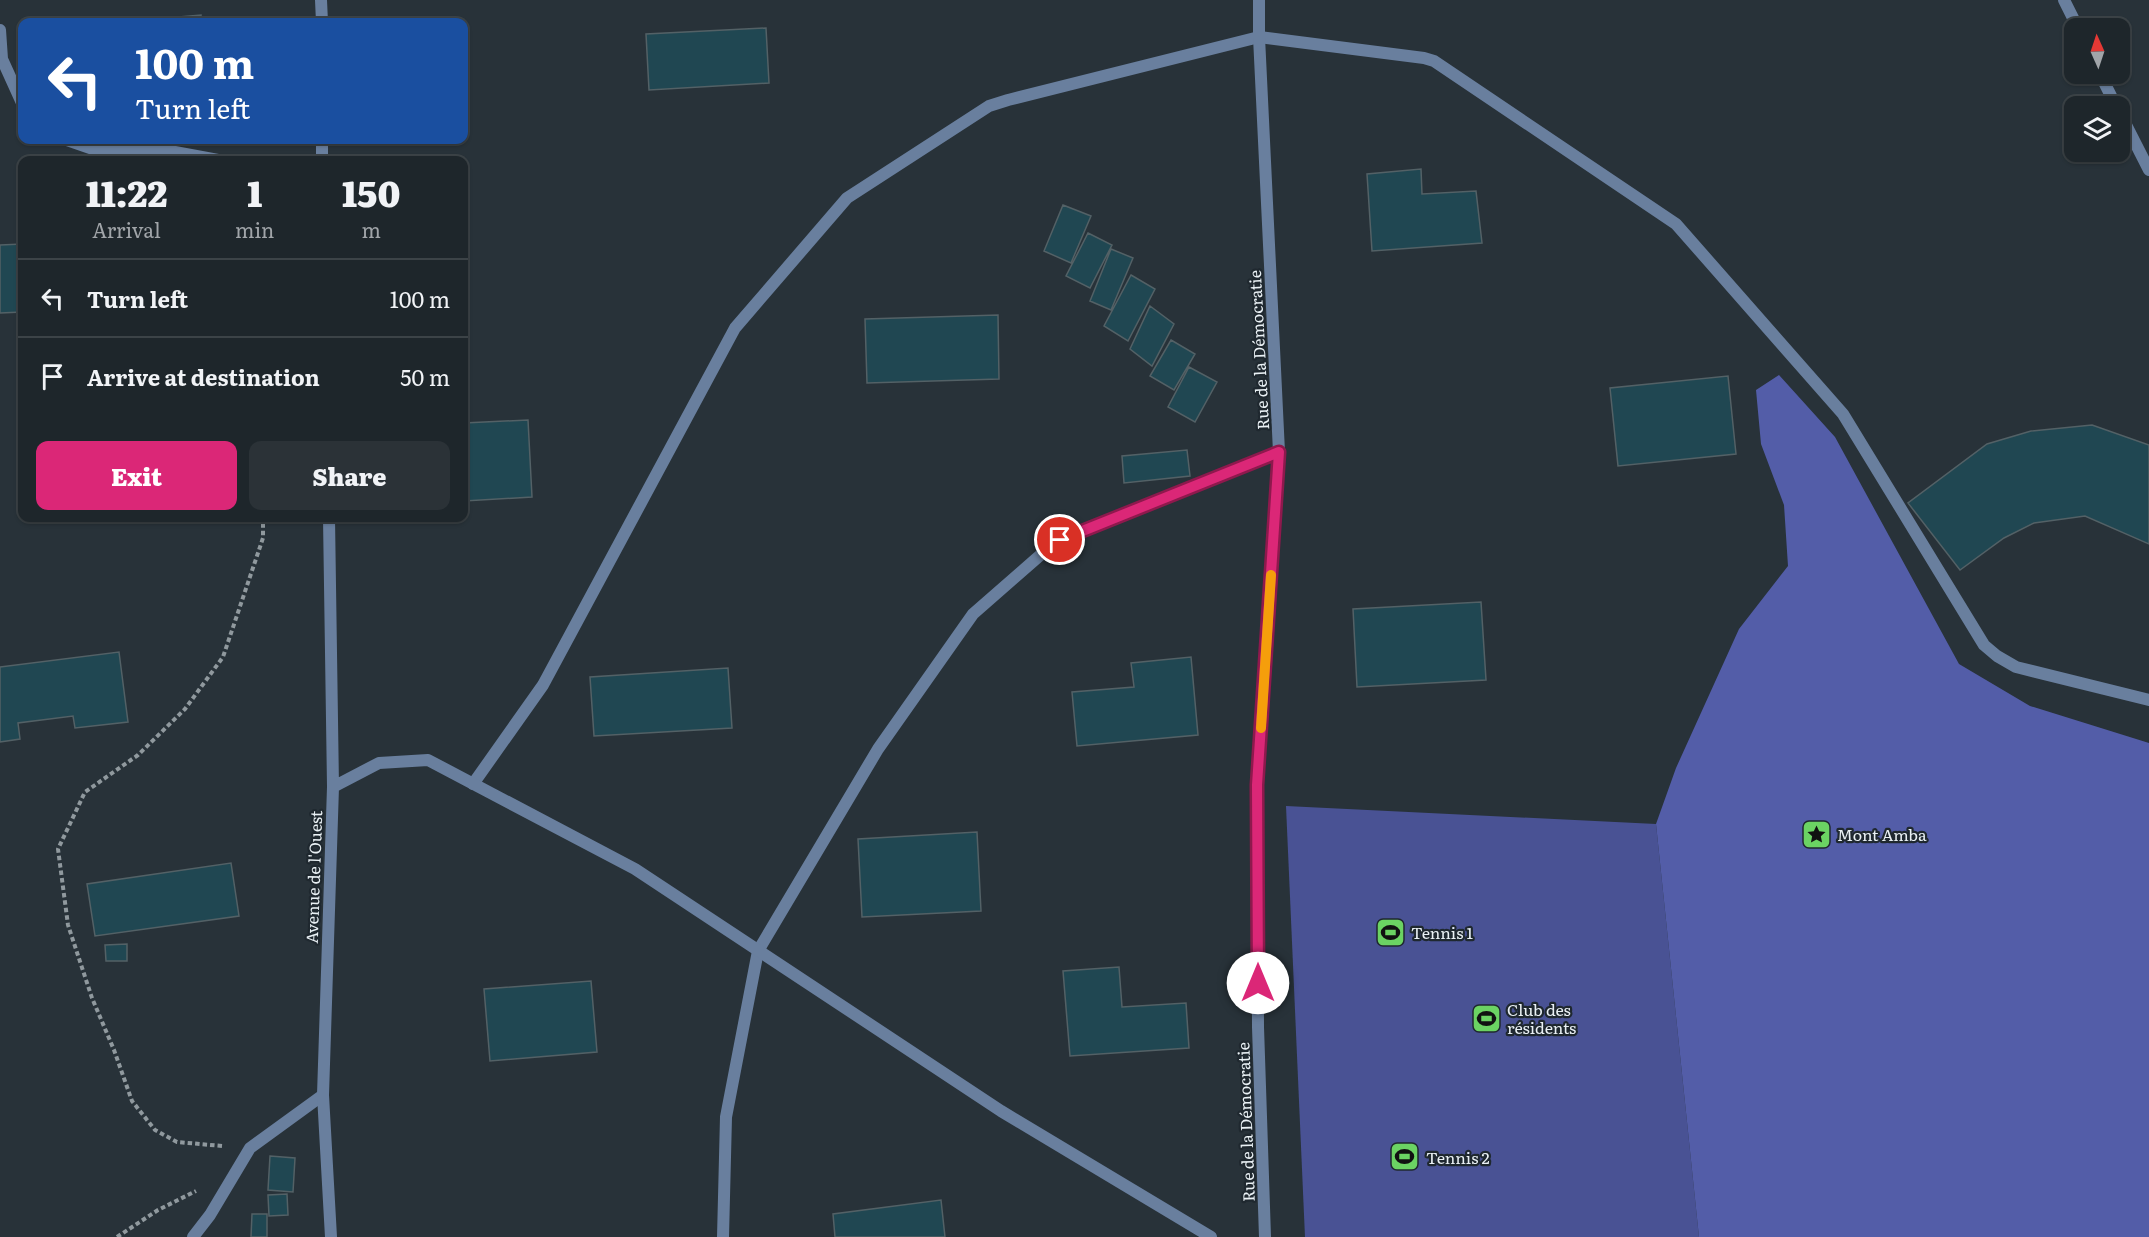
<!DOCTYPE html>
<html lang="en">
<head>
<meta charset="utf-8">
<style>
	:root { --surface:#1e262b; --page:#2b3237; --text:#f1f3f6; --muted:#a1a5a9; --line:#3c4347; --accent:#db2777 }
	body { margin:0; font-family:Literata,serif; background:var(--page); color:var(--text); height:100vh; display:flex; flex-direction:column; font-size:22px; white-space:nowrap }
	* { box-sizing:border-box; margin:0 }
	p { font-size:20px; color:var(--muted) }
	.icon { flex:none; width:33px; height:33px; fill:none; stroke:currentColor; stroke-width:2; stroke-linecap:round; stroke-linejoin:round }
	.map { position:relative; flex:1; overflow:hidden }
	.panel { position:absolute; left:18px; top:156px; width:450px; height:366px; display:flex; flex-direction:column; background:var(--surface); border-radius:12px; box-shadow:0 2px 4px #0004,0 0 0 2px var(--line) }
	.panel>* { flex:none }
	.hud { position:absolute; left:18px; top:18px; width:450px; height:126px; border-radius:12px; box-shadow:0 2px 4px #0004,0 0 0 2px var(--line); background:#1a4fa0; color:#fff; overflow:hidden }
	.needle { width:39px; rotate:357deg }
	.fabs { position:absolute; left:2064px; top:18px; display:grid; gap:12px }
	.fabs a { display:grid; place-items:center; width:66px; height:66px; border-radius:12px; background:var(--surface); box-shadow:0 2px 4px #0004,0 0 0 2px var(--line); font-size:30px }
	.pin { position:absolute; display:grid; place-items:center; width:51px; height:51px; color:#fff; margin:-26px; border:3px solid #fff; border-radius:50%; box-shadow:0 2px 6px #0007 }
	.me { position:absolute; width:66px; margin:-33px; rotate:0deg; stroke-linejoin:round; filter:drop-shadow(0 0 4px #0008) }
	.turn { display:flex; align-items:center; gap:21px; height:126px; padding:0 18px; font-size:27px }
	.turn .icon { width:78px; height:78px; stroke-width:2.5 }
	.turn b { display:block; font-size:42px; line-height:51px }
	.eta { display:flex; justify-content:space-evenly; align-items:center; height:102px; text-align:center }
	.eta b { font-size:36px; font-weight:800; line-height:42px }
	.button { display:flex; gap:12px; margin-top:auto; padding:12px 18px }
	.button a { flex:1; height:69px; border-radius:12px; background:var(--accent); color:#fff; font-size:24px; font-weight:800; line-height:69px; text-align:center }
	.button a+a { background:var(--page); color:var(--text) }
	ul { padding:0; list-style:none }
	li { display:flex; align-items:center; gap:18px; height:78px; padding:0 18px; border-top:2px solid var(--line) }
	li div { flex:1 }
	li b { display:block; font-size:22px }
	li em { font-style:normal }
	.map>svg:first-child { display:block }
	.green { fill:#495294 }
	.forest { fill:#535da8 }
	.building { fill:#204752; stroke:#536166; stroke-width:1.5 }
	.lines { fill:none; stroke-linecap:round; stroke-linejoin:round }
	.path { stroke:#90999e; stroke-width:4; stroke-dasharray:4.5 3; stroke-linecap:butt }
	.lane { stroke:#697f9e; stroke-width:12 }
	.street { stroke:#697f9e; stroke-width:12 }
	.route-casing { stroke:#8e194d; stroke-width:15 }
	.route { stroke:#db2777; stroke-width:10 }
	.slow { stroke:#f59e0b; stroke-width:10 }
	.labels { text-anchor:middle; dominant-baseline:central; stroke-width:4.5; stroke-linejoin:round; paint-order:stroke }
	.street-label { font-size:16px; fill:#eaf1f5; stroke:#1f282f }
	.poi-label { font-size:16px; fill:#eaf1f5; stroke:#1f282f; text-anchor:start }
</style>
</head>
<body>
<div class="map">
<svg width="2149" height="1237" viewBox="0 0 2149 1237">
	<rect width="100%" height="100%" fill="#283239"/>
	<!-- green -->
	<path class="green" d="M1286,806L1656,824L1699,1237H1305Z"/>
	<!-- forest -->
	<path class="forest" d="M1779,375L1835,437L1959,664L2030,706L2149,743V1237H1699L1656,824L1676,768L1739,629L1788,566L1784,505L1761,444L1756,390Z"/>
	<!-- building -->
	<path class="building" d="M201,15V22H119Z
		M766,28L769,83L649,90L646,34Z
		M1421,169L1422,194L1476,191L1482,243L1372,251L1367,174Z
		M1063,205L1091,216L1071,263L1044,251Z
		M1088,233L1112,245L1090,288L1066,276Z
		M22,244V312L0,313V245Z
		M1111,249L1133,258L1111,310L1090,301Z
		M1131,275L1155,289L1128,341L1104,326Z
		M1150,306L1174,324L1152,366L1130,349Z
		M998,315L999,379L867,383L865,319Z
		M1171,340L1195,354L1174,390L1150,376Z
		M1189,367L1217,382L1195,422L1168,407Z
		M1728,376L1736,454L1618,466L1610,388Z
		M528,420L532,497L464,501V423Z
		M2092,425L2149,445V544L2085,516L2034,523L2004,538L1960,570L1908,503L1987,444L2031,431Z
		M1187,450L1190,476L1124,483L1122,456Z
		M1481,602L1486,680L1357,687L1353,609Z
		M119,652L128,722L75,728L73,716L18,723L20,739L0,742V667Z
		M1191,657L1198,735L1077,746L1072,692L1134,687L1131,663Z
		M728,668L732,728L594,736L590,677Z
		M977,832L981,911L862,917L858,839Z
		M231,863L239,916L95,936L87,884Z
		M127,944V961H106L105,945Z
		M1119,967L1122,1007L1186,1003L1189,1048L1070,1056L1063,971Z
		M591,981L597,1052L490,1061L484,989Z
		M270,1156L295,1158L293,1192L268,1190Z
		M287,1194L288,1215L269,1216L268,1195Z
		M941,1200L945,1237H835L833,1214Z
		M252,1214H267V1237H251Z"/>
	<g class="lines">
		<!-- path -->
		<path class="path" d="M222,1146L177,1142L155,1130L132,1101L114,1050L92,998L68,925L58,849L85,792L138,755L185,709L223,657L263,538V518
			M117,1237L158,1210L196,1191"/>
		<!-- lane -->
		<path class="lane" d="M0,30L2,59L22,103
			M67,140L93,149L164,150L218,160
			M473,784L543,685L735,328L847,198L989,106L1008,100L1259,37L1424,58L1434,61L1676,224L1843,414L1984,645L1997,656L2016,667L2149,700
			M193,1237L210,1215L250,1148L323,1095
			M723,1237L726,1117L758,951L878,749L973,614L1045,551L1060,541L1279,452"/>
		<!-- street -->
		<path class="street" d="M321,0L322,22
			M1259,0V37L1279,452L1257,785L1258,1027L1265,1237
			M2064,0L2078,28
			M2100,74L2116,106
			M2120,113L2149,170
			M322,140V160
			M329,518L333,787L323,1095L331,1237
			M333,787L379,763L428,760L635,869L1001,1111L1211,1237"/>
	</g>
	<g class="lines">
		<defs>
			<path id="route" d="M1060,540L1279,452L1257,785L1258,983"/>
		</defs>
		<!-- route casing -->
		<use href="#route" class="route-casing"/>
		<!-- route -->
		<use href="#route" class="route"/>
		<!-- slow -->
		<path class="slow" d="M1261,728L1271,575"/>
	</g>
	<!-- icons -->
	<defs>
		<symbol id="sight-square" viewBox="-11 -11 22 22"><rect x="-9" y="-9" width="18" height="18" rx="4" fill="#6bd363" stroke="#1f282f"/><path d="M0-6L1.8-2.2L6-1.7L2.9 1.2L3.7 5.4L0 3.3L-3.7 5.4L-2.9 1.2L-6-1.7L-1.8-2.2Z" fill="#111"/></symbol>
		<symbol id="stadium-square" viewBox="-11 -11 22 22"><rect x="-9" y="-9" width="18" height="18" rx="4" fill="#6bd363" stroke="#1f282f"/><path d="M0-5a6.5 5 0 1 0 0 10a6.5 5 0 1 0 0-10ZM-3.5-1.8h7v3.6h-7Z" fill="#111"/></symbol>
	</defs>
	<g fill-rule="evenodd">
		<use href="#sight-square" x="1800" y="818" width="33" height="33"/>
		<use href="#stadium-square" x="1374" y="916" width="33" height="33"/>
		<use href="#stadium-square" x="1470" y="1002" width="33" height="33"/>
		<use href="#stadium-square" x="1388" y="1140" width="33" height="33"/>
	</g>
	<g class="labels">
		<!-- street labels -->
		<g class="street-label">
			<text transform="translate(1258 350) rotate(-93)">Rue de la Démocratie</text>
			<text transform="translate(313 877) rotate(-88)">Avenue de l'Ouest</text>
			<text transform="translate(1245 1122) rotate(-92)">Rue de la Démocratie</text>
		</g>
		<!-- poi labels -->
		<g class="poi-label">
			<text x="1837" y="834">Mont Amba</text>
			<text x="1411" y="932">Tennis 1</text>
			<text x="1507" y="1009">Club des<tspan x="1507" dy="18">résidents</tspan></text>
			<text x="1426" y="1157">Tennis 2</text>
		</g>
	</g>
</svg>
<div class="fabs">
<a><svg class="needle" viewBox="-14 -14 28 28"><path d="M0-13l5 13h-10z" fill="#e53935"/><path d="M0 13l5-13h-10z" fill="#a1a5a9"/></svg></a>
<a><svg class="icon" aria-label="layers" viewBox="0 0 24 24"><path d="M12 4l9 5-9 5-9-5zM3 14l9 5 9-5"/></svg></a>
</div>
<div class="pin" style="left:1060px;top:540px;background:#d93025"><svg class="icon" aria-label="arrive" viewBox="0 0 24 24"><path d="M6 21V4h12l-3 4 3 4H6"/></svg></div>
<svg class="me" style="left:1258px;top:983px" viewBox="-20 -20 40 40"><circle r="19" fill="#fff"/><path d="M0-13L10 11 0 6-10 11z" fill="#db2777"/></svg>
<div class="hud">
<div class="turn"><svg class="icon" aria-label="left" viewBox="0 0 24 24"><path d="M17 20v-9H6M10 6l-5 5 5 5"/></svg><div><b>100 m</b>Turn left</div></div>
</div>
<section class="panel">
<div class="eta">
<div><b>11:22</b><p>Arrival</p></div>
<div><b>1</b><p>min</p></div>
<div><b>150</b><p>m</p></div>
</div>
<ul>
<li><svg class="icon" aria-label="left" viewBox="0 0 24 24"><path d="M17 20v-9H6M10 6l-5 5 5 5"/></svg><div><b>Turn left</b></div><em>100 m</em></li>
<li><svg class="icon" aria-label="arrive" viewBox="0 0 24 24"><path d="M6 21V4h12l-3 4 3 4H6"/></svg><div><b>Arrive at destination</b></div><em>50 m</em></li>
</ul>
<div class="button"><a>Exit</a><a>Share</a></div>
</section>
</div>
</body>
</html>
